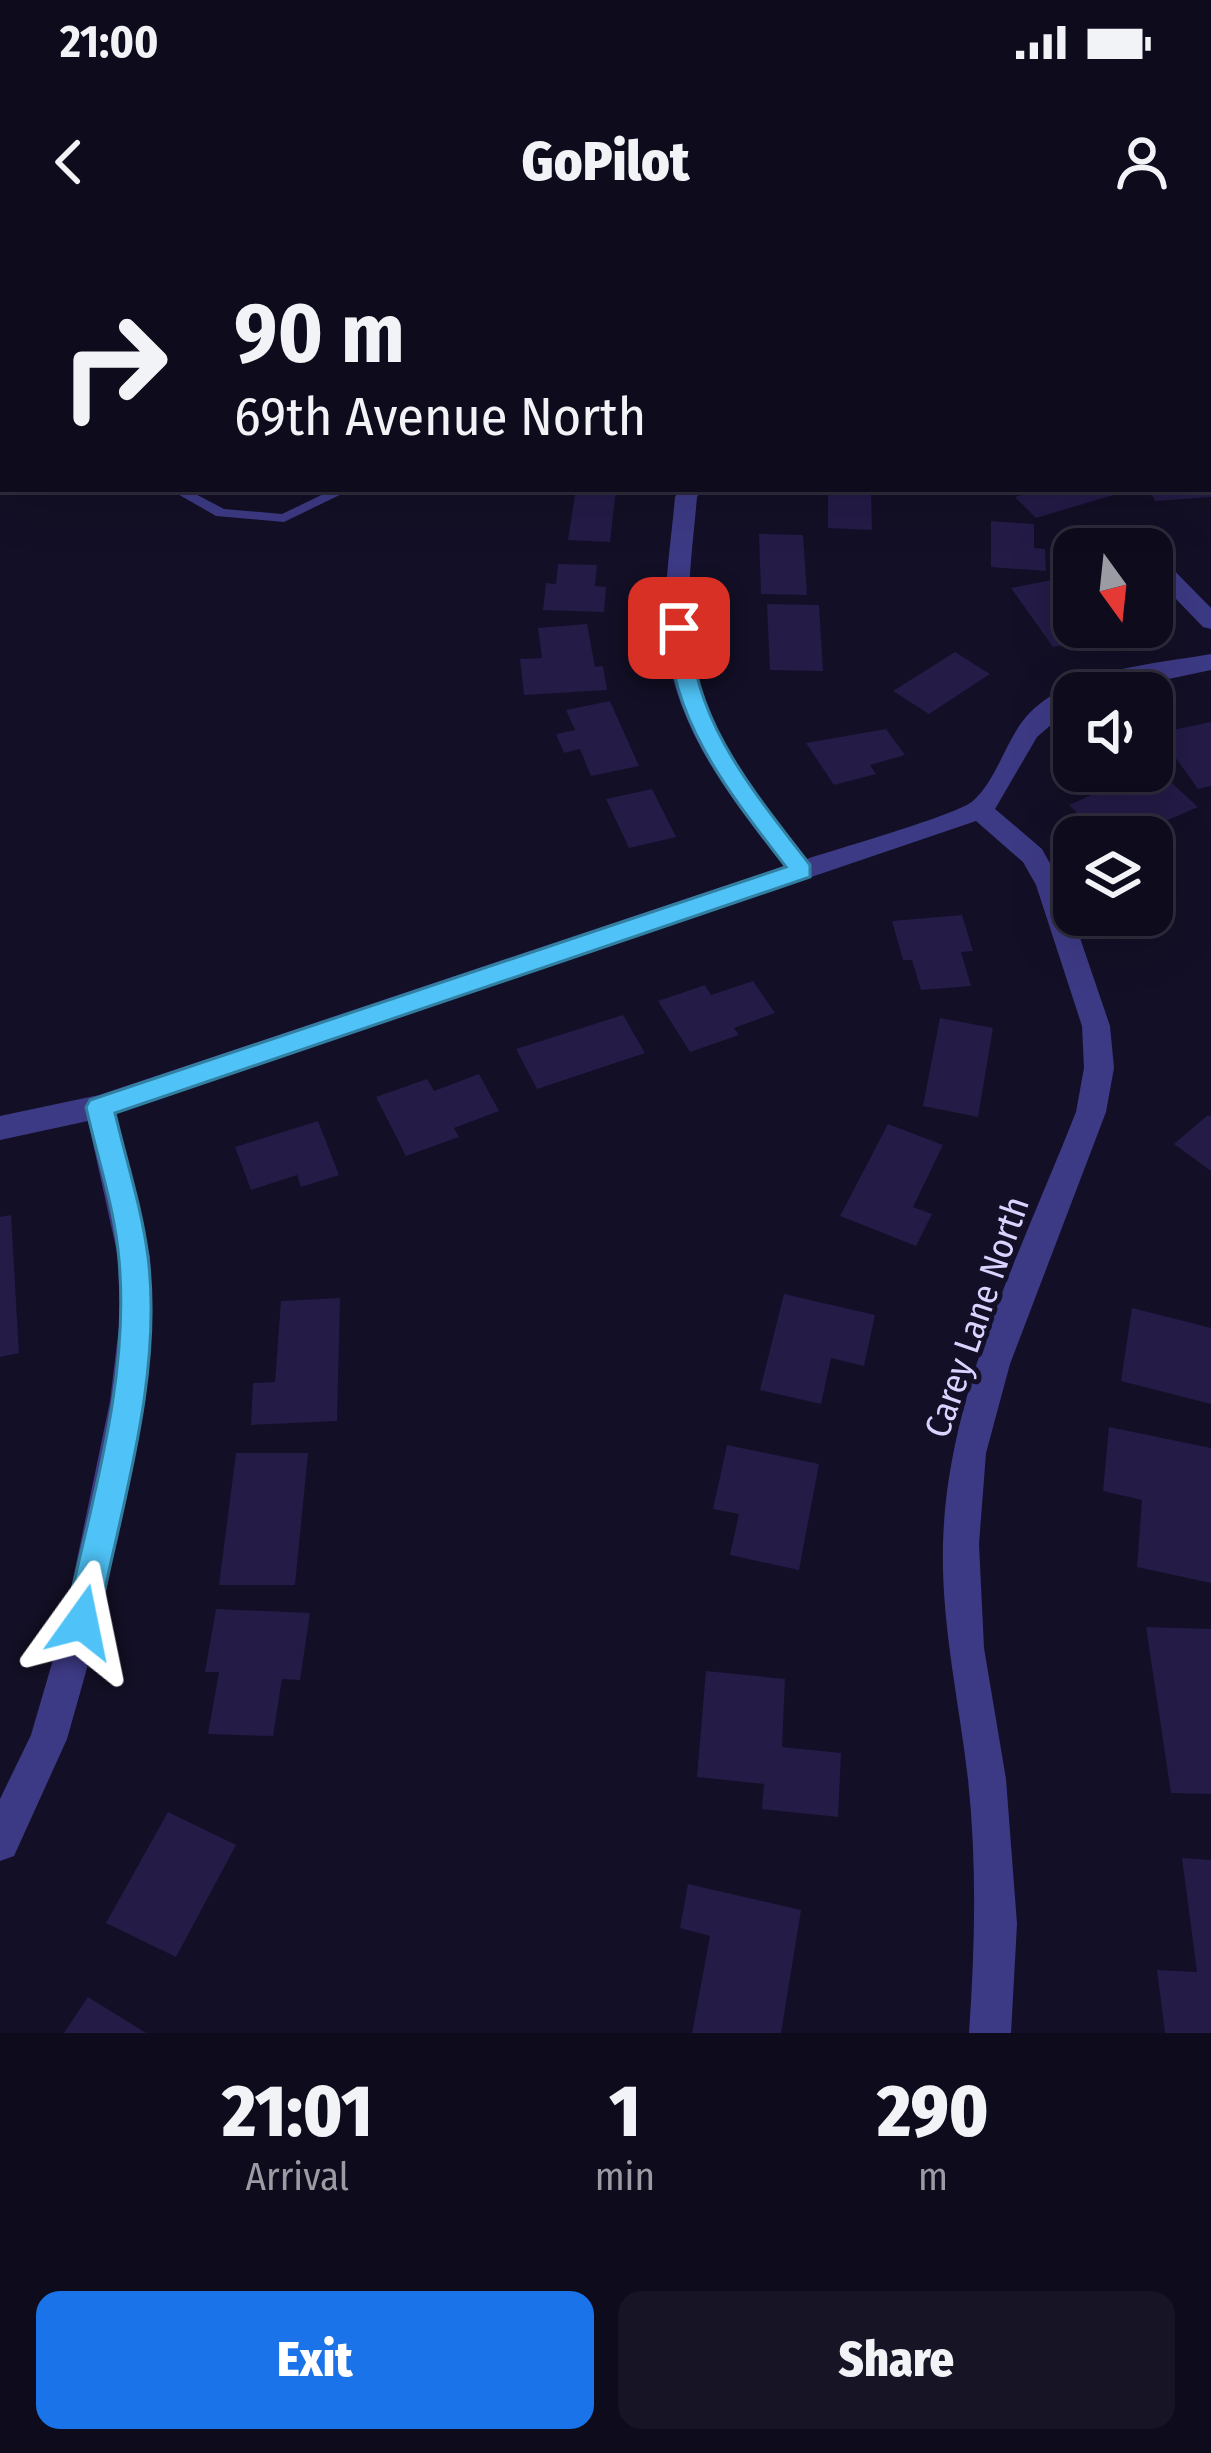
<!DOCTYPE html>
<html lang="en">
<head>
<meta charset="utf-8">
<style>
	:root { --surface:#0e0b1c; --page:#171425; --text:#f1f3f6; --muted:#9b9ba3; --line:#2e2b3b; --accent:#1a73e8 }
	body { margin:0; font-family:"Fira Sans Condensed",sans-serif; background:var(--page); color:var(--text); height:100vh; display:flex; flex-direction:column; font-size:45px; white-space:nowrap }
	* { box-sizing:border-box; margin:0 }
	p { font-size:39px; color:var(--muted) }
	.icon { flex:none; width:66px; height:66px; fill:none; stroke:currentColor; stroke-width:2; stroke-linecap:round; stroke-linejoin:round }
	.map { position:relative; height:1793px; overflow:hidden }
	.sheet { display:flex; flex-direction:column; background:var(--surface); flex:1 }
	.sheet>* { flex:none }
	.top-card { position:absolute; left:0px; top:0px; width:1212px; height:252px; box-shadow:0 12px 48px #0002,0 0 0 3px var(--line); background:#0e0b1c; color:var(--text); overflow:hidden }
	.needle { width:78px; rotate:165deg }
	.fabs { position:absolute; left:1053px; top:288px; display:grid; gap:24px }
	.fabs a { display:grid; place-items:center; width:120px; height:120px; border-radius:24px; background:var(--surface); box-shadow:0 12px 48px #0002,0 0 0 3px var(--line); font-size:60px }
	.pin { position:absolute; display:grid; place-items:center; width:102px; height:102px; color:#fff; margin:-51px; border-radius:24px; box-shadow:0 6px 18px #0006 }
	.me { position:absolute; width:132px; margin:-66px; rotate:12deg; stroke-linejoin:round; filter:drop-shadow(0 0 9px #0008) }
	.turn { display:flex; align-items:center; gap:42px; height:252px; padding:0 36px; font-size:54px }
	.turn .icon { width:156px; height:156px; stroke-width:2.5 }
	.turn b { display:block; font-size:84px; line-height:102px }
	.eta { display:flex; justify-content:space-evenly; align-items:center; height:204px; text-align:center }
	.eta b { font-size:72px; font-weight:800; line-height:84px }
	.action { display:flex; gap:24px; margin-top:auto; padding:24px 36px }
	.action a { flex:1; height:138px; border-radius:24px; background:var(--accent); color:#fff; font-size:48px; font-weight:800; line-height:138px; text-align:center }
	.action a+a { background:var(--page); color:var(--text) }
	.status { display:flex; justify-content:space-between; align-items:center; height:84px; padding:0 60px; background:var(--surface); direction:ltr }
	.status svg { height:33px; fill:currentColor }
	header { display:flex; justify-content:space-between; align-items:center; height:156px; padding:0 36px; background:var(--surface); font-size:54px; font-weight:800 }
	.map>svg:first-child { display:block }
	.building { fill:#241b47 }
	.lines { fill:none; stroke-linecap:round; stroke-linejoin:round }
	.service { fill:#3d3a85; fill-rule:evenodd }
	.minor { fill:#3d3a85; fill-rule:evenodd }
	.route { fill:#4fc3f7; stroke:#337fa1; stroke-width:3 }
	.labels { text-anchor:middle; dominant-baseline:central; stroke-width:10; stroke-linejoin:round; paint-order:stroke }
	.street-label { font-size:36px; fill:#d9d4ff; stroke:#130f26 }
</style>
</head>
<body>
<div class="status"><b>21:00</b><svg viewBox="0 0 49 12"><path d="M0 12V9h3v3zM5 12V6h3v6zM10 12V3h3v9zM15 12V0h3v12zM26 1h20v11H26zM47 4h2v5h-2z"/></svg></div>
<header><svg class="icon" aria-label="back" viewBox="0 0 24 24"><path d="M15 5l-7 7 7 7"/></svg>GoPilot<svg class="icon" aria-label="person" viewBox="0 0 24 24"><circle cx="12" cy="8" r="4"/><path d="M4 21q1-7 8-7t8 7"/></svg></header>
<div class="map">
<svg width="1211" height="1793" viewBox="0 0 1211 1793">
	<rect width="100%" height="100%" fill="#130f26"/>
	<!-- building -->
	<path class="building" d="M576,249H616L610,302L568,300Z
		M828,249H871L872,290L828,288Z
		M1043,249H1130V250L1036,278L1015,257Z
		M1149,249H1211V257L1155,261Z
		M991,281L1034,284V308L1045,309L1046,331L991,327Z
		M759,294L803,295L807,355L761,354Z
		M558,324L597,325L595,346L606,347L604,372L543,370L546,343L556,344Z
		M1057,339L1074,362V387H1083L1092,399L1053,407L1011,348Z
		M767,364L819,365L823,431L770,430Z
		M587,384L595,427L603,426L607,450L524,455L520,419L542,418L538,388Z
		M955,412L990,434L929,474L893,451Z
		M610,461L639,526L591,536L580,509L564,513L556,494L575,490L566,470Z
		M1211,482V546L1198,549L1158,493Z
		M886,489L905,515L870,525L876,534L834,545L806,503Z
		M1152,525L1198,567L1143,591L1136,584L1102,597L1069,565L1098,552L1088,543L1117,531H1152Z
		M652,549L676,597L629,608L606,559Z
		M962,675L973,711L961,712L971,746L921,750L912,720H903L892,681Z
		M753,741L775,773L734,788L739,795L690,812L658,761L705,745L711,755Z
		M623,775L645,813L537,849L516,809Z
		M940,778L993,788L978,877L923,866Z
		M479,834L499,871L454,888L459,897L406,916L376,857L427,839L434,851Z
		M1208,875L1211,877V931L1174,904Z
		M318,881L339,935L301,947L297,935L251,950L235,907Z
		M888,884L943,905L913,967L932,974L916,1006L840,976Z
		M11,975L19,1113L0,1117V977Z
		M784,1054L875,1075L864,1126L831,1118L821,1164L760,1150Z
		M340,1058L337,1181L251,1185L253,1143L275,1142L281,1061Z
		M1132,1068L1211,1088V1164L1121,1141Z
		M1109,1187L1211,1208V1343L1137,1327L1142,1260L1103,1251Z
		M727,1205L819,1224L799,1330L730,1315L739,1274L713,1269Z
		M236,1213H308L295,1345H219Z
		M216,1369L310,1373L300,1440L282,1439L273,1496L208,1494L219,1432H205Z
		M1146,1387L1211,1389V1554L1171,1553Z
		M706,1431L785,1439L782,1507L841,1513L838,1577L762,1569L764,1544L697,1537Z
		M168,1572L236,1605L176,1717L106,1683Z
		M1182,1618L1211,1620V1793H1165L1157,1730L1197,1732Z
		M688,1644L801,1670L781,1793H692L710,1696L680,1688Z
		M88,1757L146,1793H64Z"/>
	<g class="lines">
		<!-- service -->
		<path class="service" d="M568,0L565,3H553L556,0Z
			M0,199H3V207H0Z
			M169,249H186L224,269L282,274L334,249H352L284,282L216,276Z"/>
		<!-- minor -->
		<path class="minor" d="M681,249H703L697,257C693,304 686,351 690,398C698,485 754,553 807,619C836,609 957,575 973,561C996,540 1004,506 1022,482C1063,429 1150,425 1211,414V430L1103,453H1074V465L1037,497L995,569L1042,609L1062,645L1110,786L1114,828L1106,872L1010,1124L986,1213L979,1304L984,1408L1006,1539L1017,1684L1011,1793H969C975,1708 977,1624 968,1539C959,1460 941,1384 943,1304C947,1153 1022,1010 1076,872L1084,828L1082,786L1036,645L1023,622L976,581L116,873L150,1017L152,1078L144,1161L100,1382L67,1499L14,1616L0,1621V1559L31,1495L64,1382L110,1161L120,1078L118,1017L88,881L0,900V876L99,855L784,626C731,559 673,486 666,397C663,350 671,303 675,257Z
			M1152,314L1160,316L1211,368V389L1203,387L1152,334Z"/>
	</g>
	<!-- route -->
	<path class="route" d="M679,381L690,388C693,482 755,553 810,625V637L115,873C126,920 142,969 148,1017C163,1137 121,1266 98,1382L93,1394L82,1398L70,1394L65,1382C90,1265 130,1141 119,1020C115,969 97,917 86,867L90,860L786,627C731,555 671,482 668,388Z"/>
	<g class="labels">
		<!-- street labels -->
		<g class="street-label">
			<text transform="translate(977 1077) rotate(-71)">Carey Lane North</text>
		</g>
	</g>
</svg>
<div class="fabs">
<a><svg class="needle" viewBox="-14 -14 28 28"><path d="M0-13l5 13h-10z" fill="#e53935"/><path d="M0 13l5-13h-10z" fill="#9b9ba3"/></svg></a>
<a><svg class="icon" aria-label="sound" viewBox="0 0 24 24"><path d="M4 9h4l5-4v14l-5-4H4zM17 9q2 3 0 6"/></svg></a>
<a><svg class="icon" aria-label="layers" viewBox="0 0 24 24"><path d="M12 4l9 5-9 5-9-5zM3 14l9 5 9-5"/></svg></a>
</div>
<div class="pin" style="left:679px;top:388px;background:#d93025"><svg class="icon" aria-label="arrive" viewBox="0 0 24 24"><path d="M6 21V4h12l-3 4 3 4H6"/></svg></div>
<svg class="me" style="left:82px;top:1382px" viewBox="-20 -20 40 40"><path d="M0-17L14 15 0 8-14 15z" fill="#4fc3f7" stroke="#fff" stroke-width="4"/></svg>
<div class="top-card">
<div class="turn"><svg class="icon" aria-label="right" viewBox="0 0 24 24"><path d="M7 20v-9h11M14 6l5 5-5 5"/></svg><div><b>90 m</b>69th Avenue North</div></div>
</div>
</div>
<section class="sheet">
<div class="eta">
<div><b>21:01</b><p>Arrival</p></div>
<div><b>1</b><p>min</p></div>
<div><b>290</b><p>m</p></div>
</div>
<div class="action"><a>Exit</a><a>Share</a></div>
</section>
</body>
</html>
